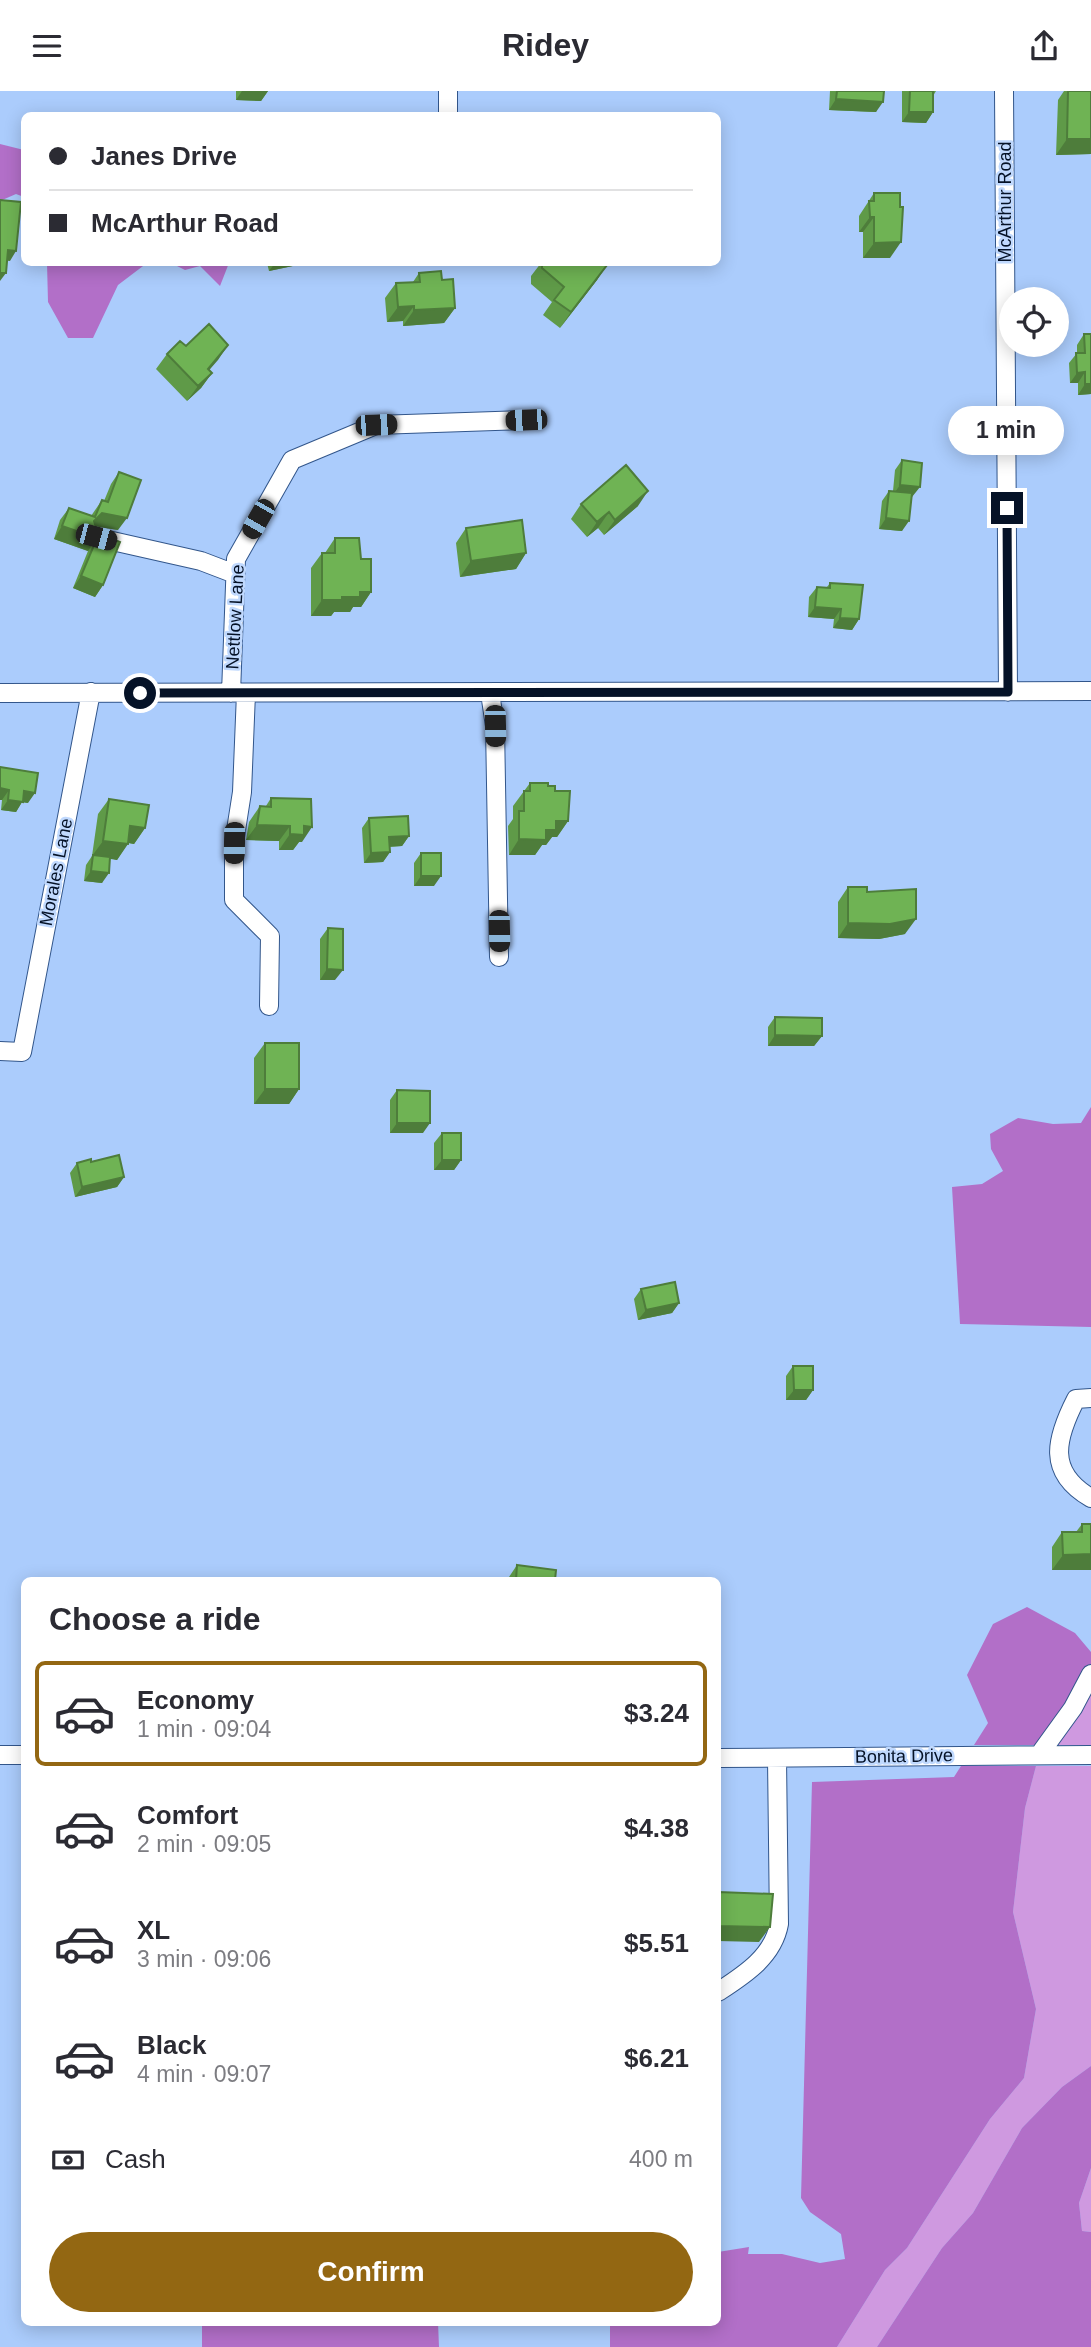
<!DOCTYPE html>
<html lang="en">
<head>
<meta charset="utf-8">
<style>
  body { margin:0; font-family:Arial,sans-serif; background:#f7f7f7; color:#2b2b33; height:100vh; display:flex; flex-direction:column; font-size:26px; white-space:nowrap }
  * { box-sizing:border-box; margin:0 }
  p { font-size:23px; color:#7c7c81 }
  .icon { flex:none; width:38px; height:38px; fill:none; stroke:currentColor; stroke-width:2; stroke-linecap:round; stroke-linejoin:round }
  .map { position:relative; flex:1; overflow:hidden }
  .side { position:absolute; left:21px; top:1486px; width:700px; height:749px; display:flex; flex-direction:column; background:#fff; border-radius:10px; box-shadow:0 4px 18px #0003 }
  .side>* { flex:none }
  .guide { position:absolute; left:21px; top:21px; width:700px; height:154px; border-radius:10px; box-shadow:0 4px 18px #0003; display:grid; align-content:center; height:154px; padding:0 28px; background:#fff }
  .controls { position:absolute; left:999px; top:196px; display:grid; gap:14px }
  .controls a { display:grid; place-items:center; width:70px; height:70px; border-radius:50%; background:#fff; box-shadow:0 4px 18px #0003; font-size:35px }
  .end { position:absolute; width:32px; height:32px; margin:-16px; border:9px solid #051227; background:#fff; box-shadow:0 0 0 4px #fff }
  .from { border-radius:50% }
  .bubble { position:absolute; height:49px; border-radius:24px; background:#fff; box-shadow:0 4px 18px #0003; font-size:23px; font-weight:800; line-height:49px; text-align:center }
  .car { position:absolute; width:21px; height:42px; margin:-21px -10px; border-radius:9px; box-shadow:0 0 5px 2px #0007; background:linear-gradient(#222 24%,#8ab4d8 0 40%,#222 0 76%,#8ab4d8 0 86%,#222 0) }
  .guide b { display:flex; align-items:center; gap:24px; height:66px; font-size:26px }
  .guide b+b { border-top:2px solid #e1e1e2 }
  .guide i { width:18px; height:18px; background:#2b2b33 }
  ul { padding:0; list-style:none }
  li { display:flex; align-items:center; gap:21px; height:105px; margin:0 14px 10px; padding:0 14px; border:4px solid transparent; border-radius:10px }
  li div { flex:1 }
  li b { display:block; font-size:26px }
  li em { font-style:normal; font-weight:800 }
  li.current { border-color:#936712 }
  li>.icon { width:63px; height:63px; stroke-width:1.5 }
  h2 { padding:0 28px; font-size:32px; line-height:84px }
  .pay { display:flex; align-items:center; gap:18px; height:77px; padding:0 28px; font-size:26px }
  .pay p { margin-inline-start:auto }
  .primary-button { display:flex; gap:14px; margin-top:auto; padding:14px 28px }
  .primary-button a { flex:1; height:80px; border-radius:42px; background:#936712; color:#fff; font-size:28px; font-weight:800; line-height:80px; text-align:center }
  header { display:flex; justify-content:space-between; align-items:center; height:91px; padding:0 28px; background:#fff; font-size:32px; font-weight:800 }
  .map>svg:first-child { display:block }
  .green { fill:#cf99e0 }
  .forest { fill:#b26fc8 }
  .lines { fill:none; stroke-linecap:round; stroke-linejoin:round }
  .minor-casing { stroke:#32568b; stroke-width:20 }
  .minor { stroke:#fff; stroke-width:18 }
  .wall { fill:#5f9a48 }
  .shaded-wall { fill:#4e7d3b }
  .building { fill:#6fb354; stroke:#4e7d3b; stroke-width:2 }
  .route { stroke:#051227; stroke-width:9 }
  .labels { text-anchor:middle; stroke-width:5; stroke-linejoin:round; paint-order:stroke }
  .street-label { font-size:18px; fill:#051227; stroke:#c0d9fe }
</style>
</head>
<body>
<header><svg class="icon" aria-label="menu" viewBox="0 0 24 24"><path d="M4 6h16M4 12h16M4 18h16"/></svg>Ridey<svg class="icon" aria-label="share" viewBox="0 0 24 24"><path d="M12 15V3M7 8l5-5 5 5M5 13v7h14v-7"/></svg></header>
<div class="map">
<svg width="1091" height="2256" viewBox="0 0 1091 2256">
  <rect width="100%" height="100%" fill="#abccfc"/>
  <path class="green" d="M1091,1585V1654H1048Z
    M1036,1675H1091V1975L1062,1996L1022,2037L973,2122L942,2157L877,2256H837L885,2179L907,2157L990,2028L1024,1987L1036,1918L1013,1821L1025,1717Z
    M1091,2077V2141L1082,2140L1079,2112Z"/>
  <path class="forest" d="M0,53L24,59V106L16,103L0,110Z
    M47,172H147L118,194L93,247H68L48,211Z
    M171,172H229L220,195L200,175L185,179Z
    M1091,1016V1236L960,1233L952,1096L982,1093L1003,1080L991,1058L990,1043L1018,1027L1053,1033L1081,1032Z
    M1027,1516L1075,1542L1091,1561V1585L1048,1654H974L988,1632L967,1584L993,1533Z
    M961,1675H1036L1025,1717L1013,1821L1036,1918L1024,1987L990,2028L907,2157L885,2179L837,2256H610V2231H718V2161L749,2156L748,2163H782L820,2172L845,2168L841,2143L810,2121L801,2107L812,1691L954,1686Z
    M1091,1975V2077L1079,2112L1082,2140L1091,2141V2256H877L942,2157L973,2122L1022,2037L1062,1996Z
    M202,2231H438L439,2256H202Z"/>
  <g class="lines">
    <defs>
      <path id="minor" d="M1004,0L1008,601
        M448,24V0
        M99,447L201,470L235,483
        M0,602L1091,600
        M231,602L236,468L292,369L376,334L526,329
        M246,602L242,701L234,752V809L270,845L269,915
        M490,602L495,635L499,866
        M0,960L22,961L91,601
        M1091,1307L1076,1308C1056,1347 1046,1381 1091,1407
        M0,1664H24
        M1039,1664L1073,1617L1091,1583
        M718,1667L1091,1664
        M718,1901C744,1884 773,1866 779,1833L777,1667"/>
    </defs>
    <use href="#minor" class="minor-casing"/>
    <use href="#minor" class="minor"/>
  </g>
  <path class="wall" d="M236,0H268L261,10L236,9Z
    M830,0H884L876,21L829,19Z
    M902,0H936L933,5V21L926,32L902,31Z
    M1064,0H1091V63L1056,64L1058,9Z
    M874,102L890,167H863V141H859V125Z
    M267,172H307L269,180Z
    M541,172H605L597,189L560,237L543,224L552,211L531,193V185Z
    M419,182L442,189L455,217L444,232L403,235V230L387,231L385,207L396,192L413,191Z
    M1084,243H1091V303L1078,304V292H1070L1069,272L1077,262V254Z
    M228,254L209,279L212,282L201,297L187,310L156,278L167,263Z
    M902,369L912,406H911L902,440L879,438L882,410L889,400H893L895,379Z
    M119,381L118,439L96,435L103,494L95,506L73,497L88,460L54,448L60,429L69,417L91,425L102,409L104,410L111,393Z
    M581,413L638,415L604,444L598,437L587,446L571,428Z
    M466,437L526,462L516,478L460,486L456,452Z
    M335,447L361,468L371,501L361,516H353L350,521H334L331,525H311V477L322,462H325Z
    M830,492L859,528L852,539L833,537L834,528L808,526L809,506L817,496H827Z
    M0,676L28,712L22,711L16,721L1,719L2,709H0Z
    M530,692L548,695L555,700L568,730L557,746H552L546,754H542L535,764H509L508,735L513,728V715Z
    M271,707L302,751H299L293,759H279V750L246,749L249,731L260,715H266Z
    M109,708L145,737L134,753L128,752L117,769L110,767L102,792L84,790L86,774L92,765L98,723Z
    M369,727L409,745L402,755L389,756L390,761L383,771L364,772L362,737Z
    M421,762L434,795H414V772Z
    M848,796L867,801L905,843L879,848L838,847V811Z
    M328,837L335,889H320V848Z
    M775,926L822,945L814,955H768V936Z
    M265,952L299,998L289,1013H254V967Z
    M397,999L423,1042H390V1009Z
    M442,1042L461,1069L454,1079H434V1052Z
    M77,1072L124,1086L117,1096L75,1106L70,1082Z
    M641,1198L679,1212L672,1222L638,1229L634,1208Z
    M793,1275L813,1299L806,1309H786V1285Z
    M1082,1433H1091V1479H1052V1456L1062,1441H1076Z
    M517,1474L555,1489H507Z
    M24,1528V1557H21V1534Z"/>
  <path class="shaded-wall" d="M242,0H268L261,10L236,9Z
    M836,8L883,11L876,21L829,19Z
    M909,21H933L926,32L902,31Z
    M1067,48H1091V63L1056,64Z
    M870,126H874L863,141H859Z
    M901,151L890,167H863L874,152Z
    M8,159L16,160L10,170L1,169Z
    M275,172H307L269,180Z
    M607,174L597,189L560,237L571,221Z
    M0,182H6L0,190Z
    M414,215L403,230L387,231L398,216Z
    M455,217L444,232L403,235L414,219Z
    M228,254L218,269L197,293L208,278Z
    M1085,281L1078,292H1070L1077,282Z
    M212,282L201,297L187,310L198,295Z
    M1085,293H1091V303L1078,304Z
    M900,394L920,396L912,406L893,404Z
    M648,400L638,415L604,444L615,429Z
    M609,421L598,437L587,446L597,431Z
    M102,422L127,427L118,439L93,435L94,430Z
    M886,427L909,430L902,440L879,438Z
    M62,435L97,447L88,460L54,448Z
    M526,462L516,478L460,486L471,470Z
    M81,485L103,494L95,506L73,497Z
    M360,501H371L361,516H353L350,521H334L331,525H311L322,509Z
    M815,516L841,518L834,528L808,526Z
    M840,527L859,528L852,539L833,537Z
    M0,697L9,699L2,709H0Z
    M24,700L35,702L28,712L22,711L16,721L1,719L8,709Z
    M556,730H568L557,746H552L546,754H542L535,764H509L519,748L546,739Z
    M257,734L290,735L279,750L246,749Z
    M130,735L145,737L134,753L120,750Z
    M304,735L312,736L302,751H299L293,759H279L290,743Z
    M409,745L402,755L382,756L389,746Z
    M103,750L128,753L117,769L92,765Z
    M390,761L383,771L364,772L371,762Z
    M91,780L109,782L102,792L84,790Z
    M421,785H441L434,795H414Z
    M916,828L905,843L879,848L838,847L848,832Z
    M327,878L343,879L335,889H320Z
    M775,944L822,945L814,955H768Z
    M265,998H299L289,1013H254Z
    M397,1032H430L423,1042H390Z
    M442,1069H461L454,1079H434Z
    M124,1086L117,1096L75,1106L82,1096Z
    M679,1212L672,1222L638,1229L646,1219Z
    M794,1299H813L806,1309H786Z
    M1091,1463V1479H1052L1063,1464Z
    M718,1835L770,1836L759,1851L718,1850Z"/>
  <path class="building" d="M837,0H884L883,11L836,8Z
    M910,0H933V21H909Z
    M1068,0H1091V48H1067Z
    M874,102H900V116H903L901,151L874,152V126H870L869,110H874Z
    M0,109L21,111L16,160L8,159L6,182H0Z
    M542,172H605L607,174L571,221L554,209L564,196L542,177Z
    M441,180L442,189L453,188L455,217L414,219V215L398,216L396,192L420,191L419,182Z
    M209,233L228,254L208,278L212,282L198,295L167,263L180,250L186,255Z
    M1084,243H1091V293H1085V281L1077,282L1076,262H1085Z
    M902,369L922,372L920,396L900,394Z
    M626,374L648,400L615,429L609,421L597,431L581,413Z
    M119,381L141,389L127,427L102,422L94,430L98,442L120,451L103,494L81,485L97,447L62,435L69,417L95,426L102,409L108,411Z
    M889,400L912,402L909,430L886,427Z
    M522,429L526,462L471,470L466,437Z
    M335,447H359L361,468H371V501H360V506H342V509H322V462H335Z
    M830,492L863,494L859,528L840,527L841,518L815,516L817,496L830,497Z
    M0,676L38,682L35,702L24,700L23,711L8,709L9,699L0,697Z
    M530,692H548V695H555V700H570L568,730H556V739H546V749L519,748V720H524V700H530Z
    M271,707L311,708L312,736L304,735V744L290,743V735L257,734L260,715L271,716Z
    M109,708L149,714L145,737L130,735L128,753L103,750Z
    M408,725L409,745L389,746L390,761L371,762L369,727Z
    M421,762H441V785H421Z
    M93,764L110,766L109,782L91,780Z
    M848,796H867V801L916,798V828L890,833L848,832Z
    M328,837L343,838V879L327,878Z
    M775,926L822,927V945L775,944Z
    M265,952H299V998H265Z
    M397,999L430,1000V1032H397Z
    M442,1042H461V1069H442Z
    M119,1064L124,1086L82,1096L77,1072L91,1068V1071Z
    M675,1191L679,1212L646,1219L641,1198Z
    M793,1275H813V1299H794Z
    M1082,1433H1091V1463L1063,1464L1062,1441H1082Z
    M517,1474L556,1479L555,1489H516Z
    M718,1801L773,1803L770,1836L718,1835Z
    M718,2106H719V2132H718Z"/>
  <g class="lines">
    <path class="route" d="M140,602L1008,601L1007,417"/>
  </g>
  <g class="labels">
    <g class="street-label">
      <text transform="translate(1005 111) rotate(-90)" y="6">McArthur Road</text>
      <text transform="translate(235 526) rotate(-87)" y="6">Nettlow Lane</text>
      <text transform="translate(56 781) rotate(-79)" y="6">Morales Lane</text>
      <text transform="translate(904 1665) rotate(-1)" y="6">Bonita Drive</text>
    </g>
  </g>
</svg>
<div class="controls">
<a><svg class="icon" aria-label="locate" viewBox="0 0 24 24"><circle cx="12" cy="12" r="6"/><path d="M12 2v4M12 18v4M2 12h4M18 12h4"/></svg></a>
</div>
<i class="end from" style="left:140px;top:602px"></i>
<i class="end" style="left:1007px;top:417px"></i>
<div class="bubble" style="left:948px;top:315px;width:116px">1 min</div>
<i class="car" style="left:526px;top:329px;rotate:268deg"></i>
<i class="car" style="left:376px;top:334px;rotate:88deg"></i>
<i class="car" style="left:258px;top:428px;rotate:210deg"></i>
<i class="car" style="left:96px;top:446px;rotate:105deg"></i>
<i class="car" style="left:495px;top:635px;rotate:179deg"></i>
<i class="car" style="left:234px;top:752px;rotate:181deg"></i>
<i class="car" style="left:499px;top:840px;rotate:179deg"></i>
<div class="guide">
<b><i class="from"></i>Janes Drive</b>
<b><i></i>McArthur Road</b>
</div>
<section class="side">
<h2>Choose a ride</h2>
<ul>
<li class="current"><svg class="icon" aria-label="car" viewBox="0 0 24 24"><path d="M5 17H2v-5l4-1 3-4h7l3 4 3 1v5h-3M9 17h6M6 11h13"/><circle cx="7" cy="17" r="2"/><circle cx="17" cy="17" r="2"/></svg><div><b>Economy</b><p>1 min · 09:04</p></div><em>$3.24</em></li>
<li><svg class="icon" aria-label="car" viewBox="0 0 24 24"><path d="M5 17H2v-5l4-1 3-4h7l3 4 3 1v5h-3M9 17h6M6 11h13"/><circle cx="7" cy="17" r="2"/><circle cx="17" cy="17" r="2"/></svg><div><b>Comfort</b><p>2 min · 09:05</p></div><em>$4.38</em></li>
<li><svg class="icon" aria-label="car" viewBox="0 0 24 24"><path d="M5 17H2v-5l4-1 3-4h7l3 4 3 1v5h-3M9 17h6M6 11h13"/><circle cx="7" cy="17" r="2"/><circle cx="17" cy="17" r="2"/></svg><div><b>XL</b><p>3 min · 09:06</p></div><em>$5.51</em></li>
<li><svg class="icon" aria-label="car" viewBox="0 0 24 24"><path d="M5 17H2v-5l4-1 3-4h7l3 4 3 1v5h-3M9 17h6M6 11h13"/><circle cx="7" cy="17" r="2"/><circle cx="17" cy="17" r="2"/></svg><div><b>Black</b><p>4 min · 09:07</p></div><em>$6.21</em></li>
</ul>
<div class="pay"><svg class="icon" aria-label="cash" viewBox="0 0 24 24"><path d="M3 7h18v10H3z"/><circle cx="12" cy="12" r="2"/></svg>Cash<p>400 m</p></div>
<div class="primary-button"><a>Confirm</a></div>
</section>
</div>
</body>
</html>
